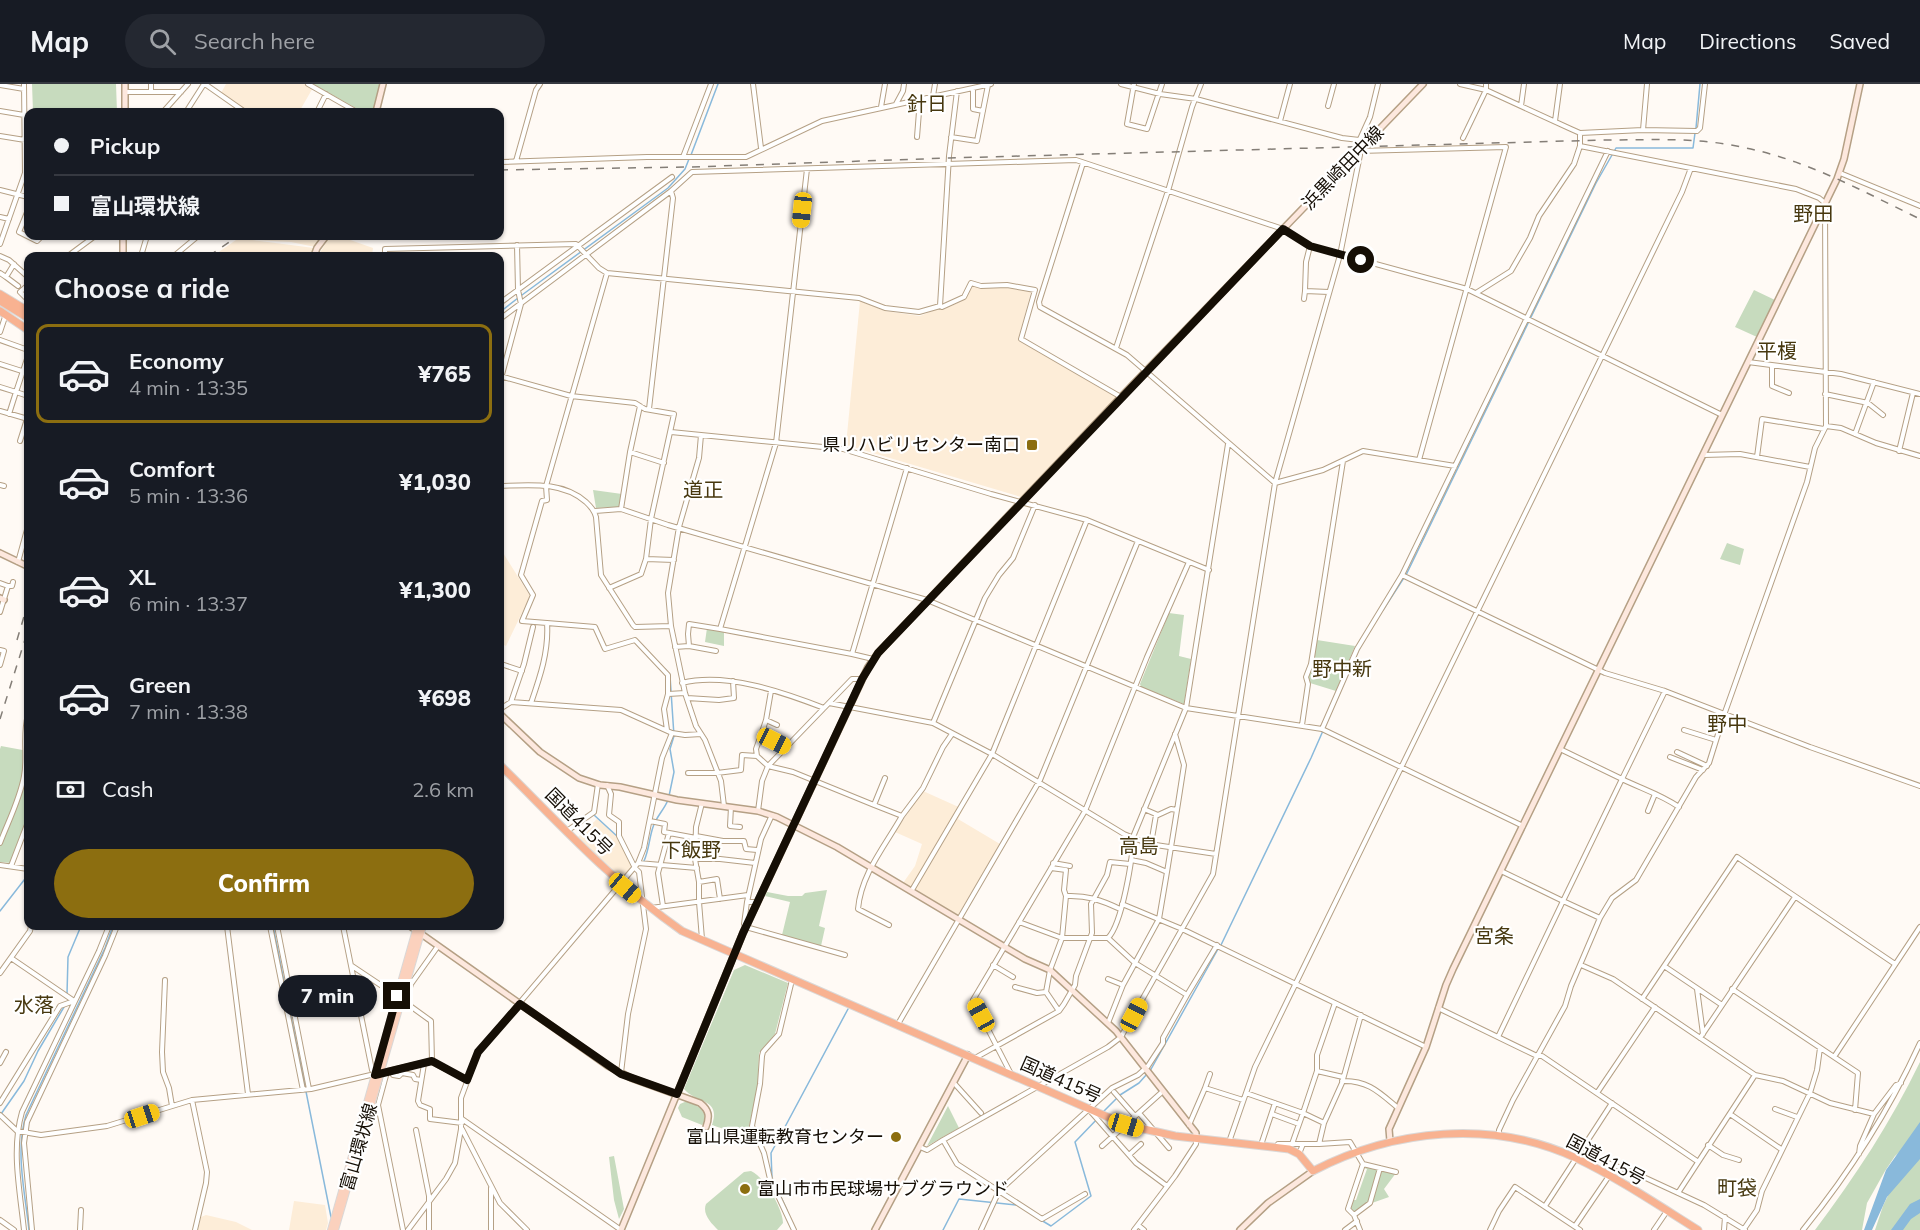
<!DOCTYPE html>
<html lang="en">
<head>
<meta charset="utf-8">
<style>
  body { margin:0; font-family:Mulish,"Noto Sans JP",sans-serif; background:#242831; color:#f1f3f6; height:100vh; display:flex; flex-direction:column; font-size:22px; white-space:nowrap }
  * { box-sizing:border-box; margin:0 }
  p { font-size:20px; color:#9ea1a6 }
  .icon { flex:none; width:33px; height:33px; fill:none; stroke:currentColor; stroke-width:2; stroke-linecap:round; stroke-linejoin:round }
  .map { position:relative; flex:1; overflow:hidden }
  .drawer { position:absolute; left:24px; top:168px; width:480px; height:678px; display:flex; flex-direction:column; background:#171b24; border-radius:12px; box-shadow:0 2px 4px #0004 }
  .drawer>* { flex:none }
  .guide { position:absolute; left:24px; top:24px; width:480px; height:132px; border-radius:12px; box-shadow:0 2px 4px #0004; display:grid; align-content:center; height:132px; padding:0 30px; background:#171b24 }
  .end { position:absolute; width:27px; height:27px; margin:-14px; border:8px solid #150e05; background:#fff; box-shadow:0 0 0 3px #fff }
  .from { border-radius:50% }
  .bubble { position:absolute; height:42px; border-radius:21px; background:#171b24; box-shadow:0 2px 4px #0004; font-size:20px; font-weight:800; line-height:42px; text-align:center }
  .car { position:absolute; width:18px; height:36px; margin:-18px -9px; border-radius:8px; box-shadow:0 0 4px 2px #0007; background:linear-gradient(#f5c518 24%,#345 0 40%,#f5c518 0 76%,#345 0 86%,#f5c518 0) }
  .guide b { display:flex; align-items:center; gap:21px; height:57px; font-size:22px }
  .guide b+b { border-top:2px solid #363941 }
  .guide i { width:15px; height:15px; background:#f1f3f6 }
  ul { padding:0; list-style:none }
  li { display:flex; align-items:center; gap:18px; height:99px; margin:0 12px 9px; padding:0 18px; border:3px solid transparent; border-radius:12px }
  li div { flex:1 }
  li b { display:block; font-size:22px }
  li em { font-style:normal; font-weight:800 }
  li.current { border-color:#8c6e10 }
  li>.icon { width:54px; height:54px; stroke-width:1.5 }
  h2 { padding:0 30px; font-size:27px; line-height:72px }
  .pay { display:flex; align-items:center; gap:15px; height:66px; padding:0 30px; font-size:22px }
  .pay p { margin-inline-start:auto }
  .cta { display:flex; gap:12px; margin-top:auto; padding:12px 30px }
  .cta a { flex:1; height:69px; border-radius:36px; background:#8c6e10; color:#fff; font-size:24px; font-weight:800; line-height:69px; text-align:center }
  header { display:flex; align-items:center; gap:36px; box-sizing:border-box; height:84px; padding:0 30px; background:#171b24; border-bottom:2px solid #363941 }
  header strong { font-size:28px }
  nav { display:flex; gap:33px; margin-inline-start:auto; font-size:21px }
  .search { width:420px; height:54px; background:#242831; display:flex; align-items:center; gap:15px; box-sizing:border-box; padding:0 21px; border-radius:33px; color:#9ea1a6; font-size:22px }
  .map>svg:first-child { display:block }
  .built { fill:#fdedd8 }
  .green { fill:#c7dbbe }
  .water { fill:#89b9db }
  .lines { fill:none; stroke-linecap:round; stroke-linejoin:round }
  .stream { stroke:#89b9db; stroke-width:1.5 }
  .street-casing { stroke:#b5a085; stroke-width:6 }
  .secondary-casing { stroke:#b5a085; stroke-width:8 }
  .primary-casing { stroke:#dad8d7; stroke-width:8 }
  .highway-casing { stroke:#dad8d7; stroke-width:9 }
  .street { stroke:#fff; stroke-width:4 }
  .secondary { stroke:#fde8de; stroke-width:5 }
  .primary { stroke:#fbd1bd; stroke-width:6 }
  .highway { stroke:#f8b291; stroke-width:7 }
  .rail { stroke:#847e77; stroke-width:1.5; stroke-dasharray:8 8; stroke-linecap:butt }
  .route { stroke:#150e05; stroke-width:8 }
  .poi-dot { fill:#8c6e10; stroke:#fff; stroke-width:2 }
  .labels { text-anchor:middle; stroke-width:4.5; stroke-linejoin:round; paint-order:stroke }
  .street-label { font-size:18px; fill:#150e05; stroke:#fff }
  .poi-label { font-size:18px; fill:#150e05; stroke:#fff; text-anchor:end }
  .neighbourhood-label { font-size:20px; fill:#47380f; stroke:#fff }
</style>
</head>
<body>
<header>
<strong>Map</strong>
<div class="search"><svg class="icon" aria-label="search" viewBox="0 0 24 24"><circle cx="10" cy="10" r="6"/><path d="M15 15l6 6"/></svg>Search here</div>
<nav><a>Map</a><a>Directions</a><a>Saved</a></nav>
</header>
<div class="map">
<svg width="1920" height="1146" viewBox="0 0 1920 1146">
  <rect width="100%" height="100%" fill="#fffaf5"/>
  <path class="built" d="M226,0H380L373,28H361L314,2L299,28H248L221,9Z
    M243,152H324L315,163L291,158L252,156L314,164L311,172H213L236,156H249L237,155Z
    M330,152H339L373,164L372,172H318Z
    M972,202L982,204H1007L1031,208L1018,256L1116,313L1021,413L846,361L860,217L885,227L920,232L935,226L945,225L966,215Z
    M500,464L530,512L506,562L500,559Z
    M923,707L963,725L958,735L1000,760L958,831L903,799L915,782L922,760L895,748Z
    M597,735L617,752L633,781L624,792L617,793L611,787L578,753Z
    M294,1117L325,1121L328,1139L326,1146H289Z
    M206,1131L236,1138L252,1146H198L201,1133Z"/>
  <path class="green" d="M32,0H116L117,28H33Z
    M313,0H380L373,28H363Z
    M1754,206L1775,216L1757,253L1735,243Z
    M593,406L622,410L619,423L596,424Z
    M1727,459L1744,465L1740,481L1720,475Z
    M1169,529L1184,531L1179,572L1191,575L1184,620L1141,603L1140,600Z
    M707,544L724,547V562L705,558Z
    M1317,556L1355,562L1336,607L1310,599L1308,593L1312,582Z
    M28,641V735L11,779L0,778V665L1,662L28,667Z
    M827,806L819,842L825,844L821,862L782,851L790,818L765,812L767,808L788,812H802L805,809Z
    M745,881L788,899L775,950L759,969L758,1000L749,1043L752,1048C737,1048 725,1046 712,1041C721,1014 697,1020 684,1005L734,886Z
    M1920,978V1050L1895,1072L1885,1087L1867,1119L1862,1146H1815C1855,1093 1891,1038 1920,978Z
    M687,1017C698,1022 706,1025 705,1039L702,1041L682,1033L678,1024L680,1020Z
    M948,1022L959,1044L927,1062Z
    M1920,1070V1146H1875L1883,1122L1893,1101Z
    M614,1072L624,1125L619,1135L614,1116L609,1073Z
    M1365,1081L1396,1089L1384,1105L1389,1113L1372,1119L1354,1129L1350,1124L1353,1116H1356L1367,1085L1364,1084Z
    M751,1087C764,1092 783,1125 783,1139L777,1146H718C711,1139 702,1130 706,1120L744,1088Z"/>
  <path class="water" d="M1920,1038V1075L1887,1113L1872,1146H1864L1886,1086Z
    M1920,1115V1129L1911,1135L1903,1146H1891L1910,1120Z"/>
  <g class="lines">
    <path class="stream" d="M1696,44L1700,0
      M691,71L718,0
      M522,211L668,104L685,85L689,75
      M500,228L518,214
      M1383,526L1407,489L1596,99L1616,64H1693L1695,49
      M665,585L670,592L674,652L670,665L674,688L669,712
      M594,731L618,753
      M644,777C649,766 649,755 653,743C656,733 664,726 668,716
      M0,827L28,791
      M273,842L331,1133
      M1221,861L1311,674L1359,565L1369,548
      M67,910L68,873L81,842
      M1150,987L1218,865
      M1120,1011L1139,999L1147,990
      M1103,1028L1117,1014
      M1,1030L24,997L38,967L64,923
      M787,1126L772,1094L771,1069L848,925
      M1041,1136L1051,1142L1091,1112L1075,1058L1100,1032
      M29,1146C25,1108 15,1068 26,1031L105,864L113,842
      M943,1146L959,1115L1016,1121"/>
    <defs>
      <path id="street" d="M151,0V8
        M205,0L245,28
        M308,0L357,28
        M753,0L761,64
        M1121,0L1160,10L1196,15L1342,54L1368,57
        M1134,0L1127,40L1147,45L1162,0
        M1460,0L1486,6L1571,45L1580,49V62
        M0,1L24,5
        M973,4V25L983,27
        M125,8H181
        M933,12L935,0
        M896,20L903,7L904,0
        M1328,22L1334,0
        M1521,22L1524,0
        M881,23L885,0
        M0,27L24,31
        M163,28L188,0
        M186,28L204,0
        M317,28L326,10
        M1280,37L1290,0
        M1555,37L1560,0
        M1643,46L1647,0
        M1580,49L1643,46L1697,47L1700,44L1705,0
        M0,52L25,56
        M917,53L920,15
        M951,53L977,57L988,1
        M1463,54L1486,6V0
        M1360,55L1370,33L1378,0
        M683,73L711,0
        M516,77L536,6L540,0
        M500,78L647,73H746L822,37L991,0
        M1083,79L1039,218L1040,223L1127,271L1275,399
        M807,85L776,359L720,545L852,570
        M1840,89L1920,122
        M0,106L28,113
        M28,126L19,148L37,157L42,152
        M0,133L9,135
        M0,160L25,89L24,0
        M1310,162L1306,178L1305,207L1329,208
        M0,172L9,176L28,193
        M68,172L95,152
        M141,172L147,152
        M174,172L198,152
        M385,172V165L576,160L599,184L607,189L859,214L885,224L919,228L940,222L949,72L957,7
        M0,189L6,193L14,180
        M6,193L18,202
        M28,201L20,208L28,216
        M1476,209L1511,187L1530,154L1539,132L1574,80L1580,62L1796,105L1819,114L1825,119L1826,342L1815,364L1807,398L1724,631L1709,679L1696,693L1636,796L1612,814L1600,834L1571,902L1565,922L1513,1016L1499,1046V1052
        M1304,215L1305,207
        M500,219L672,93
        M940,222L942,223L964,213L971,199L981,202L1007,201L1035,206L1021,255L1121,313
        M500,235L671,107
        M0,248L6,230
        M0,256L28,266
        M1116,264L1168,107L1192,23L1201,0
        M1748,278L1841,290L1920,310
        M0,280L28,289
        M1772,281V302L1789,309
        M500,292L571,312L635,319L645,325L674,330L651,435L646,475L674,476
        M500,298L521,220L518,206L517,161
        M0,303L16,308L28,272
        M1825,310L1868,319L1883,331
        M649,325L673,114L671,107L692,88L1076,76L1283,145L1310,162L1467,205L1722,331
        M0,327L28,335
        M9,330L16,308L28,312
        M1826,342L1841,344L1876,359L1920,372
        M671,348L843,365L991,410L1087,436L1209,486
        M1855,350L1874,298
        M701,351L699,374L679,443L668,509L671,542L685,609L696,642L705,656L721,697L724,722
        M20,357L27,335
        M1899,367L1913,309
        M630,368L640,322
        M1703,371L1740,370L1810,383
        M1757,373L1762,335L1824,345
        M1275,399L1323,386L1363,367L1455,382
        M0,401L4,402
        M500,402C529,401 562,397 586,418C591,423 594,426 596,433L601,491L633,541L635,543L671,542
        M621,425L630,368L664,379
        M595,427L621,425L668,441L927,516L1186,624L1322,645L1523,742
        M18,478L28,442
        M1402,491L1605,589L1665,607L1810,663L1920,702
        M0,499L8,502L0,528
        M8,502H12L13,498
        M609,504L641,490L646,475
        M547,539L522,537L533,511L521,491L542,417L547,416L546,402L607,189
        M689,562L716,567
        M675,563L689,562L688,550L689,540L720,545
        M0,566L4,567L0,581
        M873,575L852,570L907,384
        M501,580L522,587
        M682,599C726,588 783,608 824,624
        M1665,607L1622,695C1642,705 1660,710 1679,723
        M687,614L719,616L734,614L733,597
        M511,618L524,580L533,543
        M531,619C540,593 549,567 547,539L595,543L605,565L635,556L668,591V610L685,609
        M829,619L933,639L992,670L1124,750L1149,760L1216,770
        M500,625L511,618L621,626L672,649L685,651L701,650
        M766,636L771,607
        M933,639L985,514L999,491L1013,474L1035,421
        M1302,641L1308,600L1306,593L1311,580L1343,377
        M1322,645L1357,565L1402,491L1608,67
        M667,646L664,625L668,610
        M1684,646L1716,656
        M761,651L766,636L777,641
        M1560,665L1622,695L1563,817L1600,834
        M1677,668L1707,682
        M757,672L756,665L761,651L786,664
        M1670,673L1703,686
        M688,689H717L741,686L742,671L757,672L768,682L793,688L874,721L885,694
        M607,701L611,710L609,731L619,738V752L635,784L639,788L646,845L628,930L621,989
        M874,721L902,732L923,704L943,663L952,650
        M731,723L730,742L740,743
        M1144,725L1158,731L1171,725L1177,726L1184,681L1175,650
        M758,727L762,697L768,682L852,595H862
        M1648,727L1655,710
        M650,737L665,740L664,748L696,754
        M567,747L594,728L598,700
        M696,752L723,757H744L746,765L757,766
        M0,759C8,738 20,715 24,692C28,672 22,651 28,631
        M1151,760L1156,731
        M695,775H720L755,779
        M1131,776L1146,779L1167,788L1177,726
        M638,779L697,784
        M1053,779L1070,782
        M0,781L28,785
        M11,782L28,738
        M699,798L717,795L720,815
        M912,806L992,670L1087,436
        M1066,812C1087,811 1101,816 1120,825
        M747,818L744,840L746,843L845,871
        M757,818H747L761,755L772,731
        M1122,820L1182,845L1426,963
        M663,822L658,789L669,749
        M651,824L748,811
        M1019,838L1062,854H1108C1122,840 1133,774 1133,753L1186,624L1228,360
        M889,841L858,825C861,790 885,762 902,732
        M227,842L248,1010
        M270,842L303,1006
        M277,842L309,1005
        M343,842L372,986L375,990
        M1108,854L1135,879L1123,901L1108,895
        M702,855L699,818V798L695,775L696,743L702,719
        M993,881L1013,893
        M1581,881L1613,895L1755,991L1783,997L1830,1019L1874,1030L1896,1001L1901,999
        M352,882L397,912
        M1664,882L1722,921
        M0,889L30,847L31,842
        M165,896L162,968L163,988L169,1004L172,1022
        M792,896L779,950L763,968L762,972L760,1000L752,1042L764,1069L770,1095L794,1146
        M1015,903L1037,909L1046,908L1059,927
        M1697,905L1703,950
        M1732,905L1858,989L1855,1026
        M1046,908L1050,886L1062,854L1066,812L1064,806L1066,786L1051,784
        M1187,911L1217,861
        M1642,915L1737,773L1895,880
        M402,916L431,937L432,977
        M406,918L411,900L438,862
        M1438,924L1537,972H1542L1697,1077
        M1108,939L1123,901
        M898,940L1040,696L1138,457
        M1498,953L1563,817L1501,787
        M1700,954L1795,813
        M1834,973L1920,843
        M975,974L1059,927L1064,920L1075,901L1076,892L1092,849L1091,820L1107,791L1110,778L1130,780
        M0,979L6,968
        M424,980L418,1017L420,1021L430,1025V1035L462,1039
        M392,987L393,991L399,992L402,989L413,991L415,995L421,996
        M1317,987V971L1335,919
        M387,988L378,1021L403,1146
        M1011,990L973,916L1085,727L1147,573L1189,478
        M1210,990L1205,1004L1243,1016
        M1342,997C1368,996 1380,1009 1398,1024
        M954,999L981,1029
        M1114,1008L1135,1032
        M1246,1009L1255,983L1682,108L1691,84
        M1597,1009L1655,923
        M192,1016L207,1088L206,1099L195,1146
        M0,1019L60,922L74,917L11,874
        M1775,1025L1797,1033
        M1091,1028L1136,1079L1167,1102
        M1139,1029L1169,1064
        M1272,1030L1299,1040
        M1730,1030L1781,1065
        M0,1031L17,1047L41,1051L107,1042L192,1016L311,1005L430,977L467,996
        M462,1035L621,1146
        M1324,1039L1303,1029L1317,987L1343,993
        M1189,1041L1205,1004
        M462,1045L500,1119L527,1146
        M416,1046L429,1112V1146
        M1229,1058L1246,1009L1303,1029L1292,1060H1303
        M1319,1060L1350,1058L1363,1080L1396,1088
        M1261,1061L1275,1019
        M1708,1061L1723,1071L1739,1076
        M1102,1062L1162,1008
        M920,1063L927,1066L943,1056
        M1277,1063L1278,1060H1292
        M1299,1070L1303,1060H1319L1324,1039L1342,999L1361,931
        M1859,1070L1860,1062L1874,1030
        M1129,1071L1141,1060
        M1580,1074L1593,1073L1637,1090L1704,1121L1745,1146
        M1363,1080L1348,1125L1354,1131L1370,1119L1380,1084
        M491,1104V1146
        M1678,1109L1755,991
        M1085,1110L1042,1135L957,1080L943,1056L1108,963L1121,953L1213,790L1275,399L1340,171L1360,71L1359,67L1506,63L1419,376
        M1545,1122L1612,1019
        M1354,1131L1360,1146
        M0,1136L14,1146
        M1138,1141L1144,1146
        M1575,1142L1609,1092
        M1744,1145L1757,1126L1762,1107L1810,1009L1817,986L1820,964
        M24,1146C20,1107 11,1066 22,1028L99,867L109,842
        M32,1146L24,1059L27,1038L105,872L117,842
        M80,1146L81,1126
        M408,1146L446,1095L455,1079L461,1045V1014L478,968L638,779L644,764L662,674L672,649
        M981,1146L999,1107L1112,1004L1138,991L1148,982L1163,959V954L1187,911L1135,879L1159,835L1167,788
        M1134,1146L1175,1092L1196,1060V1055
        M1345,1146L1357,1137
        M1490,1146L1499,1127L1515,1103L1580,1146
        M1654,1146L1667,1127
        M1724,1146L1725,1133
        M1803,1146C1850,1088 1889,1027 1920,959"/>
      <path id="secondary" d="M125,0V28
        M376,28L383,0
        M123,172V152
        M314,172L317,164L326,152
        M0,469L27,482
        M0,514L4,516
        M500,630L540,668L579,694L600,701L620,703L677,716L758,727L777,733L837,763L1025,875L1050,886L1116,947L1196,1049V1055
        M410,842L608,982L631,994L700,1019C709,1026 710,1032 706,1043
        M1390,1057L1389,1045L1426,963L1446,901L1453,885L1837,95L1844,75L1860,0
        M621,1146L743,849L868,583L878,569L1121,313L1423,0
        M875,1146L968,971
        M1240,1146L1268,1119L1313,1087"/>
      <path id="primary" d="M331,1146L417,842
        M335,1146L423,842"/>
      <path id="highway" d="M0,210L28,227
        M0,217L28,234
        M0,227L28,246
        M500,681C559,739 613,799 682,847L1126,1041L1175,1052L1289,1065L1299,1070L1313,1087C1394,1045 1492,1035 1576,1074C1618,1094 1658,1121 1698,1146"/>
    </defs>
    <use href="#street" class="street-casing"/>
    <use href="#secondary" class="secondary-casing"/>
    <use href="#primary" class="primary-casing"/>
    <use href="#highway" class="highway-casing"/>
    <use href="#street" class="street"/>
    <use href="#secondary" class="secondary"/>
    <use href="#primary" class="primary"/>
    <use href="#highway" class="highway"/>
    <path class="rail" d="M500,86L691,83L949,74L1604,56C1650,56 1696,53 1741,63C1805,75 1862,107 1920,135
      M209,172L238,152
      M17,556L28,519
      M0,635L28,546"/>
  </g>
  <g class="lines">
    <path class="route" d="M397,912L375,991L432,977L467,996L478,968L520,920L621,990L677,1010L743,849L862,595L878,569L1283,145L1310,162L1361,176"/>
  </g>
  <g class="poi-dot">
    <rect x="1026" y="355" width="12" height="12" rx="3"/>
    <circle cx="896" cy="1053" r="6"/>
    <circle cx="745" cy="1105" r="6"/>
  </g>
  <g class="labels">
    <g class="street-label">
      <text transform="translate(1343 84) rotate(-46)" y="6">浜黒崎田中線</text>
      <text transform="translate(579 738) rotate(45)" y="6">国道415号</text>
      <text transform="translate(1061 996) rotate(24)" y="6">国道415号</text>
      <text transform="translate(359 1063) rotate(-74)" y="6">富山環状線</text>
      <text transform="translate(1606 1076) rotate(28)" y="6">国道415号</text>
    </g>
    <g class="poi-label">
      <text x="1020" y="367">県リハビリセンター南口</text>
      <text x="884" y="1059">富山県運転教育センター</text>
      <text x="757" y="1111" text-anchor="start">富山市市民球場サブグラウンド</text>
    </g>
    <g class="neighbourhood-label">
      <text x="927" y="27">針日</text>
      <text x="1813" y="137">野田</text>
      <text x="1777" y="274">平榎</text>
      <text x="703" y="413">道正</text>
      <text x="1342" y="592">野中新</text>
      <text x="1727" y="647">野中</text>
      <text x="1139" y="769">高島</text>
      <text x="691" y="773">下飯野</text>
      <text x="1494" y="859">宮条</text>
      <text x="34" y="928">水落</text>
      <text x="1737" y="1111">町袋</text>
    </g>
  </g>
</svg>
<i class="end from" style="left:1361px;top:176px"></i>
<i class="end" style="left:397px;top:912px"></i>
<div class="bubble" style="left:278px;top:891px;width:99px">7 min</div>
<i class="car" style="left:802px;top:126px;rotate:186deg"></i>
<i class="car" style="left:774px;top:657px;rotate:117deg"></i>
<i class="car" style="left:625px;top:804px;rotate:130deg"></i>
<i class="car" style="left:981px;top:931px;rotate:331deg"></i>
<i class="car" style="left:1134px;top:931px;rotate:28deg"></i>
<i class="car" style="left:142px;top:1032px;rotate:72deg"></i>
<i class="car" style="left:1126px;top:1041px;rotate:107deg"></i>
<div class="guide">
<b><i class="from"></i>Pickup</b>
<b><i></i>富山環状線</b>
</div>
<section class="drawer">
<h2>Choose a ride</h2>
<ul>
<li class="current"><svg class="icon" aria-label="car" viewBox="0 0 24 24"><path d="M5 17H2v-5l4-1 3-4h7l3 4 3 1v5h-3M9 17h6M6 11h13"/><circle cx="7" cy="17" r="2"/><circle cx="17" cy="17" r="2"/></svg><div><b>Economy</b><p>4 min · 13:35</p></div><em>¥765</em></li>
<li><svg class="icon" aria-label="car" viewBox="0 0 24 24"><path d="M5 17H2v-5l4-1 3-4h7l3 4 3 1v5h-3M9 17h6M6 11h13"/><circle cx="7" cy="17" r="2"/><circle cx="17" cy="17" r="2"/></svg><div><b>Comfort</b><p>5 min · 13:36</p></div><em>¥1,030</em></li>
<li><svg class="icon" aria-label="car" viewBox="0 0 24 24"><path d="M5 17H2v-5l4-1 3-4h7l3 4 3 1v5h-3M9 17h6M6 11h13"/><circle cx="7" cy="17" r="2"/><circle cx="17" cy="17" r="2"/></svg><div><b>XL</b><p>6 min · 13:37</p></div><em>¥1,300</em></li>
<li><svg class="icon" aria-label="car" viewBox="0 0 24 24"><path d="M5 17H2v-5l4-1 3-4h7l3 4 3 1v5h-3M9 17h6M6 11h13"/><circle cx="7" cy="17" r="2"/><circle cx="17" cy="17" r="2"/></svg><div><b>Green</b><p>7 min · 13:38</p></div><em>¥698</em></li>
</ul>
<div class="pay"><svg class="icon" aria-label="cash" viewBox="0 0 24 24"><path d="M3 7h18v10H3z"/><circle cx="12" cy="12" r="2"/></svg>Cash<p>2.6 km</p></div>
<div class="cta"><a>Confirm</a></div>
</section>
</div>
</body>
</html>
